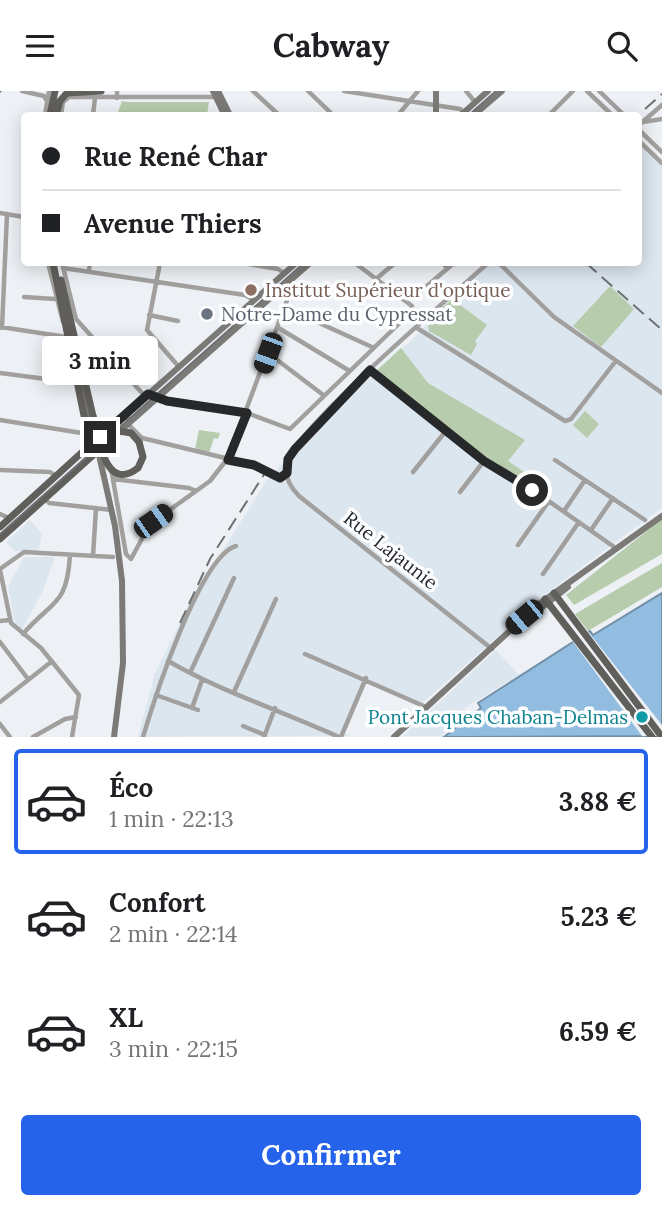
<!DOCTYPE html>
<html lang="fr">
<head>
<meta charset="utf-8">
<style>
  body { margin:0; font-family:Lora,serif; background:#f2f2f2; color:#202124; height:100vh; display:flex; flex-direction:column; font-size:26px; white-space:nowrap }
  * { box-sizing:border-box; margin:0 }
  p { font-size:23px; color:#757577 }
  .icon { flex:none; width:38px; height:38px; fill:none; stroke:currentColor; stroke-width:2; stroke-linecap:round; stroke-linejoin:round }
  .map { position:relative; height:646px; overflow:hidden }
  .panel { display:flex; flex-direction:column; background:#fff; flex:1 }
  .panel>* { flex:none }
  .guide { position:absolute; left:21px; top:21px; width:621px; height:154px; border-radius:7px; box-shadow:0 4px 18px #0003; display:grid; align-content:center; height:154px; padding:0 21px; background:#fff }
  .end { position:absolute; width:32px; height:32px; margin:-16px; border:9px solid #27282a; background:#fff; box-shadow:0 0 0 4px #fff }
  .from { border-radius:50% }
  .bubble { position:absolute; height:49px; border-radius:7px; background:#fff; box-shadow:0 4px 18px #0003; font-size:23px; font-weight:800; line-height:49px; text-align:center }
  .car { position:absolute; width:21px; height:42px; margin:-21px -10px; border-radius:9px; box-shadow:0 0 5px 2px #0007; background:linear-gradient(#222 24%,#8ab4d8 0 40%,#222 0 76%,#8ab4d8 0 86%,#222 0) }
  .guide b { display:flex; align-items:center; gap:24px; height:66px; font-size:26px }
  .guide b+b { border-top:2px solid #e0e0e0 }
  .guide i { width:18px; height:18px; background:#202124 }
  ul { padding:12px 0 0; list-style:none }
  li { display:flex; align-items:center; gap:21px; height:105px; margin:0 14px 10px; padding:0 7px; border:4px solid transparent; border-radius:7px }
  li div { flex:1 }
  li b { display:block; font-size:26px }
  li em { font-style:normal; font-weight:800 }
  li.on { border-color:#2563eb }
  li>.icon { width:63px; height:63px; stroke-width:1.5 }
  .primary-button { display:flex; gap:14px; margin-top:auto; padding:14px 21px }
  .primary-button a { flex:1; height:80px; border-radius:7px; background:#2563eb; color:#fff; font-size:28px; font-weight:800; line-height:80px; text-align:center }
  header { display:flex; justify-content:space-between; align-items:center; height:91px; padding:0 21px; background:#fff; font-size:32px; font-weight:800 }
  .map>svg:first-child { display:block }
  .built { fill:#dce6ef }
  .green { fill:#b6ccac }
  .water { fill:#93bde0; stroke:#7390a9; stroke-width:2 }
  .pier { fill:#edf1f5 }
  .lines { fill:none; stroke-linecap:round; stroke-linejoin:round }
  .street { stroke:#a1a09e; stroke-width:4.5 }
  .secondary { stroke:#7b7a77; stroke-width:6 }
  .primary { stroke:#615f5b; stroke-width:7 }
  .tram { stroke:#6e7073; stroke-width:2 }
  .rail { stroke:#6e7073; stroke-width:2; stroke-dasharray:14 7; stroke-linecap:butt }
  .secondary-bridge { stroke:#7b7a77; stroke-width:6 }
  .primary-bridge { stroke:#615f5b; stroke-width:7 }
  .route { stroke:#27282a; stroke-width:9 }
  .education-dot { fill:#8d6e63; stroke:#fdfeff; stroke-width:2.5 }
  .worship-dot { fill:#6b7280; stroke:#fdfeff; stroke-width:2.5 }
  .culture-dot { fill:#0f9aa8; stroke:#fdfeff; stroke-width:2.5 }
  .labels { text-anchor:middle; stroke-width:7; stroke-linejoin:round; paint-order:stroke }
  .education-label { font-size:19px; fill:#785e54; stroke:#fdfeff; text-anchor:start }
  .worship-label { font-size:19px; fill:#5b616d; stroke:#fdfeff; text-anchor:start }
  .street-label { font-size:19px; fill:#27282a; stroke:#fdfeff }
  .culture-label { font-size:19px; fill:#0d838f; stroke:#fdfeff; text-anchor:end }
</style>
</head>
<body>
<header><svg class="icon" aria-label="menu" viewBox="0 0 24 24"><path d="M4 6h16M4 12h16M4 18h16"/></svg>Cabway<svg class="icon" aria-label="search" viewBox="0 0 24 24"><circle cx="10" cy="10" r="6"/><path d="M15 15l6 6"/></svg></header>
<div class="map">
<svg width="662" height="646" viewBox="0 0 662 646">
  <rect width="100%" height="100%" fill="#edf1f5"/>
  <path class="built" d="M639,53L662,75V417L547,502L419,615L364,589L341,641L351,645L138,646L155,582L192,508L269,386L344,310L419,242L434,224L492,172H639Z
    M30,429L42,442L39,459L14,460L6,451Z
    M24,466H55L42,502L22,538L14,530L8,495Z
    M496,559L519,584L463,618L467,626L441,645H403Z"/>
  <path class="green" d="M122,10L127,11H209L207,24H117Z
    M610,195L634,218L601,256L573,235Z
    M452,208L487,234L475,250L477,253L471,264L429,240L428,235L437,227L434,224Z
    M401,257L428,292L525,349L508,370L533,387L532,395L480,364L375,281Z
    M585,320L599,333L587,347L573,334Z
    M199,339L220,342L218,348L214,347L209,362L195,358Z
    M662,428V463L574,514L566,504Z
    M662,472V496L588,540L575,523Z"/>
  <path class="water" d="M662,502V645L444,646L481,617L478,612L590,540L593,544Z"/>
  <path class="pier" d="M586,538L662,634V645H642L571,548Z"/>
  <g class="lines">
    <path class="street" d="M22,0L44,5L47,10
      M117,0V7
      M253,0L279,24
      M308,0L333,24
      M344,0L460,18L464,21
      M466,0L475,11
      M587,0L610,22L608,24
      M599,0L624,24
      M45,24L49,0
      M61,24L63,11L69,6H217
      M93,24L95,7
      M398,24L418,0
      M549,24L573,0
      M643,31L662,28
      M639,34L662,14
      M639,39L662,61
      M639,50L662,72
      M0,122L24,126
      M48,172L63,231
      M62,172L76,228L142,302L160,305L167,310L247,322L290,338L412,220V215L355,172
      M160,172L147,239L179,276
      M243,172L278,178L284,182
      M443,172L447,177
      M488,172C453,204 297,336 287,371C284,384 290,396 299,405L492,558
      M499,172L554,226L662,302
      M63,177L245,204L254,209
      M89,179L90,172
      M376,188L395,172
      M421,200L454,172
      M24,206L55,208
      M284,216L372,256
      M149,224L178,230
      M1,236L66,246
      M277,236L348,279
      M2,237L7,123
      M417,237L565,330L571,328L615,271
      M268,262L322,303
      M370,279L484,370L503,378L617,458
      M0,282L77,292
      M127,324L128,333L142,347L246,372L280,387L287,382
      M0,329L88,343
      M555,369L645,429
      M111,377L126,463L131,468L150,433L210,390L228,367L289,204L286,193
      M0,379L50,381L56,385
      M413,381L445,341
      M113,388L189,397L196,400
      M460,401L484,370
      M45,408L49,412L112,419
      M564,420L585,389
      M0,423L9,427
      M591,439L613,407
      M518,454L549,410
      M93,465L96,417
      M0,478L24,461L113,466
      M0,479L11,532L41,557L79,604L72,646
      M543,483L579,431
      M0,530L10,529
      M23,543C52,509 67,516 70,464
      M0,551L28,588
      M305,563L426,616
      M168,570C222,601 282,620 339,646
      M190,582L234,487
      M234,601L276,508
      M156,604L198,619
      M0,611L51,571
      M192,617L202,589
      M0,633L10,646
      M243,635L265,644
      M33,646L65,628L76,626
      M143,646C154,609 200,465 236,455
      M264,646L275,617
      M341,646L366,587"/>
    <path class="secondary" d="M213,0L223,21L228,24
      M218,0L230,24
      M436,24V0
      M461,24L488,0
      M474,24L502,0
      M79,280L92,334
      M120,340L310,172
      M89,356L296,172
      M535,522L568,496
      M114,646L123,572L122,490
      M394,646L539,513L662,425"/>
    <path class="primary" d="M50,24L55,0
      M56,24L60,10L67,2L101,0
      M61,189L93,325
      M0,436L90,354L53,172
      M0,448L120,340L131,342L139,351
      M554,502L662,646
      M545,508L652,646"/>
    <path class="tram" d="M469,24L496,0
      M0,443L304,172"/>
    <path class="rail" d="M0,1L1,0
      M645,18L662,3
      M586,172L662,239
      M180,532L210,468L265,382"/>
    <path class="secondary-bridge" d="M97,355L115,435L122,490"/>
    <path class="primary-bridge" d="M93,325C99,345 104,403 138,377L143,366L139,351"/>
  </g>
  <g class="lines">
    <path class="route" d="M100,346L148,303L167,310L247,322L228,369L254,374L280,387L287,382L288,368L295,358L370,279L484,370L532,399"/>
  </g>
  <circle class="education-dot" cx="251" cy="199" r="7"/>
  <circle class="worship-dot" cx="207" cy="223" r="7"/>
  <circle class="culture-dot" cx="642" cy="626" r="7"/>
  <g class="labels">
    <g class="education-label">
      <text x="265" y="206">Institut Supérieur d'optique</text>
    </g>
    <g class="worship-label">
      <text x="221" y="230">Notre-Dame du Cypressat</text>
    </g>
    <g class="street-label">
      <text transform="translate(391 459) rotate(38)" y="7">Rue Lajaunie</text>
    </g>
    <g class="culture-label">
      <text x="628" y="633">Pont Jacques Chaban-Delmas</text>
    </g>
  </g>
</svg>
<i class="end from" style="left:532px;top:399px"></i>
<i class="end" style="left:100px;top:346px"></i>
<div class="bubble" style="left:42px;top:245px;width:116px">3 min</div>
<i class="car" style="left:268px;top:262px;rotate:200deg"></i>
<i class="car" style="left:153px;top:430px;rotate:55deg"></i>
<i class="car" style="left:524px;top:526px;rotate:230deg"></i>
<div class="guide">
<b><i class="from"></i>Rue René Char</b>
<b><i></i>Avenue Thiers</b>
</div>
</div>
<section class="panel">
<ul>
<li class="on"><svg class="icon" aria-label="car" viewBox="0 0 24 24"><path d="M5 17H2v-5l4-1 3-4h7l3 4 3 1v5h-3M9 17h6M6 11h13"/><circle cx="7" cy="17" r="2"/><circle cx="17" cy="17" r="2"/></svg><div><b>Éco</b><p>1 min · 22:13</p></div><em>3.88 €</em></li>
<li><svg class="icon" aria-label="car" viewBox="0 0 24 24"><path d="M5 17H2v-5l4-1 3-4h7l3 4 3 1v5h-3M9 17h6M6 11h13"/><circle cx="7" cy="17" r="2"/><circle cx="17" cy="17" r="2"/></svg><div><b>Confort</b><p>2 min · 22:14</p></div><em>5.23 €</em></li>
<li><svg class="icon" aria-label="car" viewBox="0 0 24 24"><path d="M5 17H2v-5l4-1 3-4h7l3 4 3 1v5h-3M9 17h6M6 11h13"/><circle cx="7" cy="17" r="2"/><circle cx="17" cy="17" r="2"/></svg><div><b>XL</b><p>3 min · 22:15</p></div><em>6.59 €</em></li>
</ul>
<div class="primary-button"><a>Confirmer</a></div>
</section>
</body>
</html>
